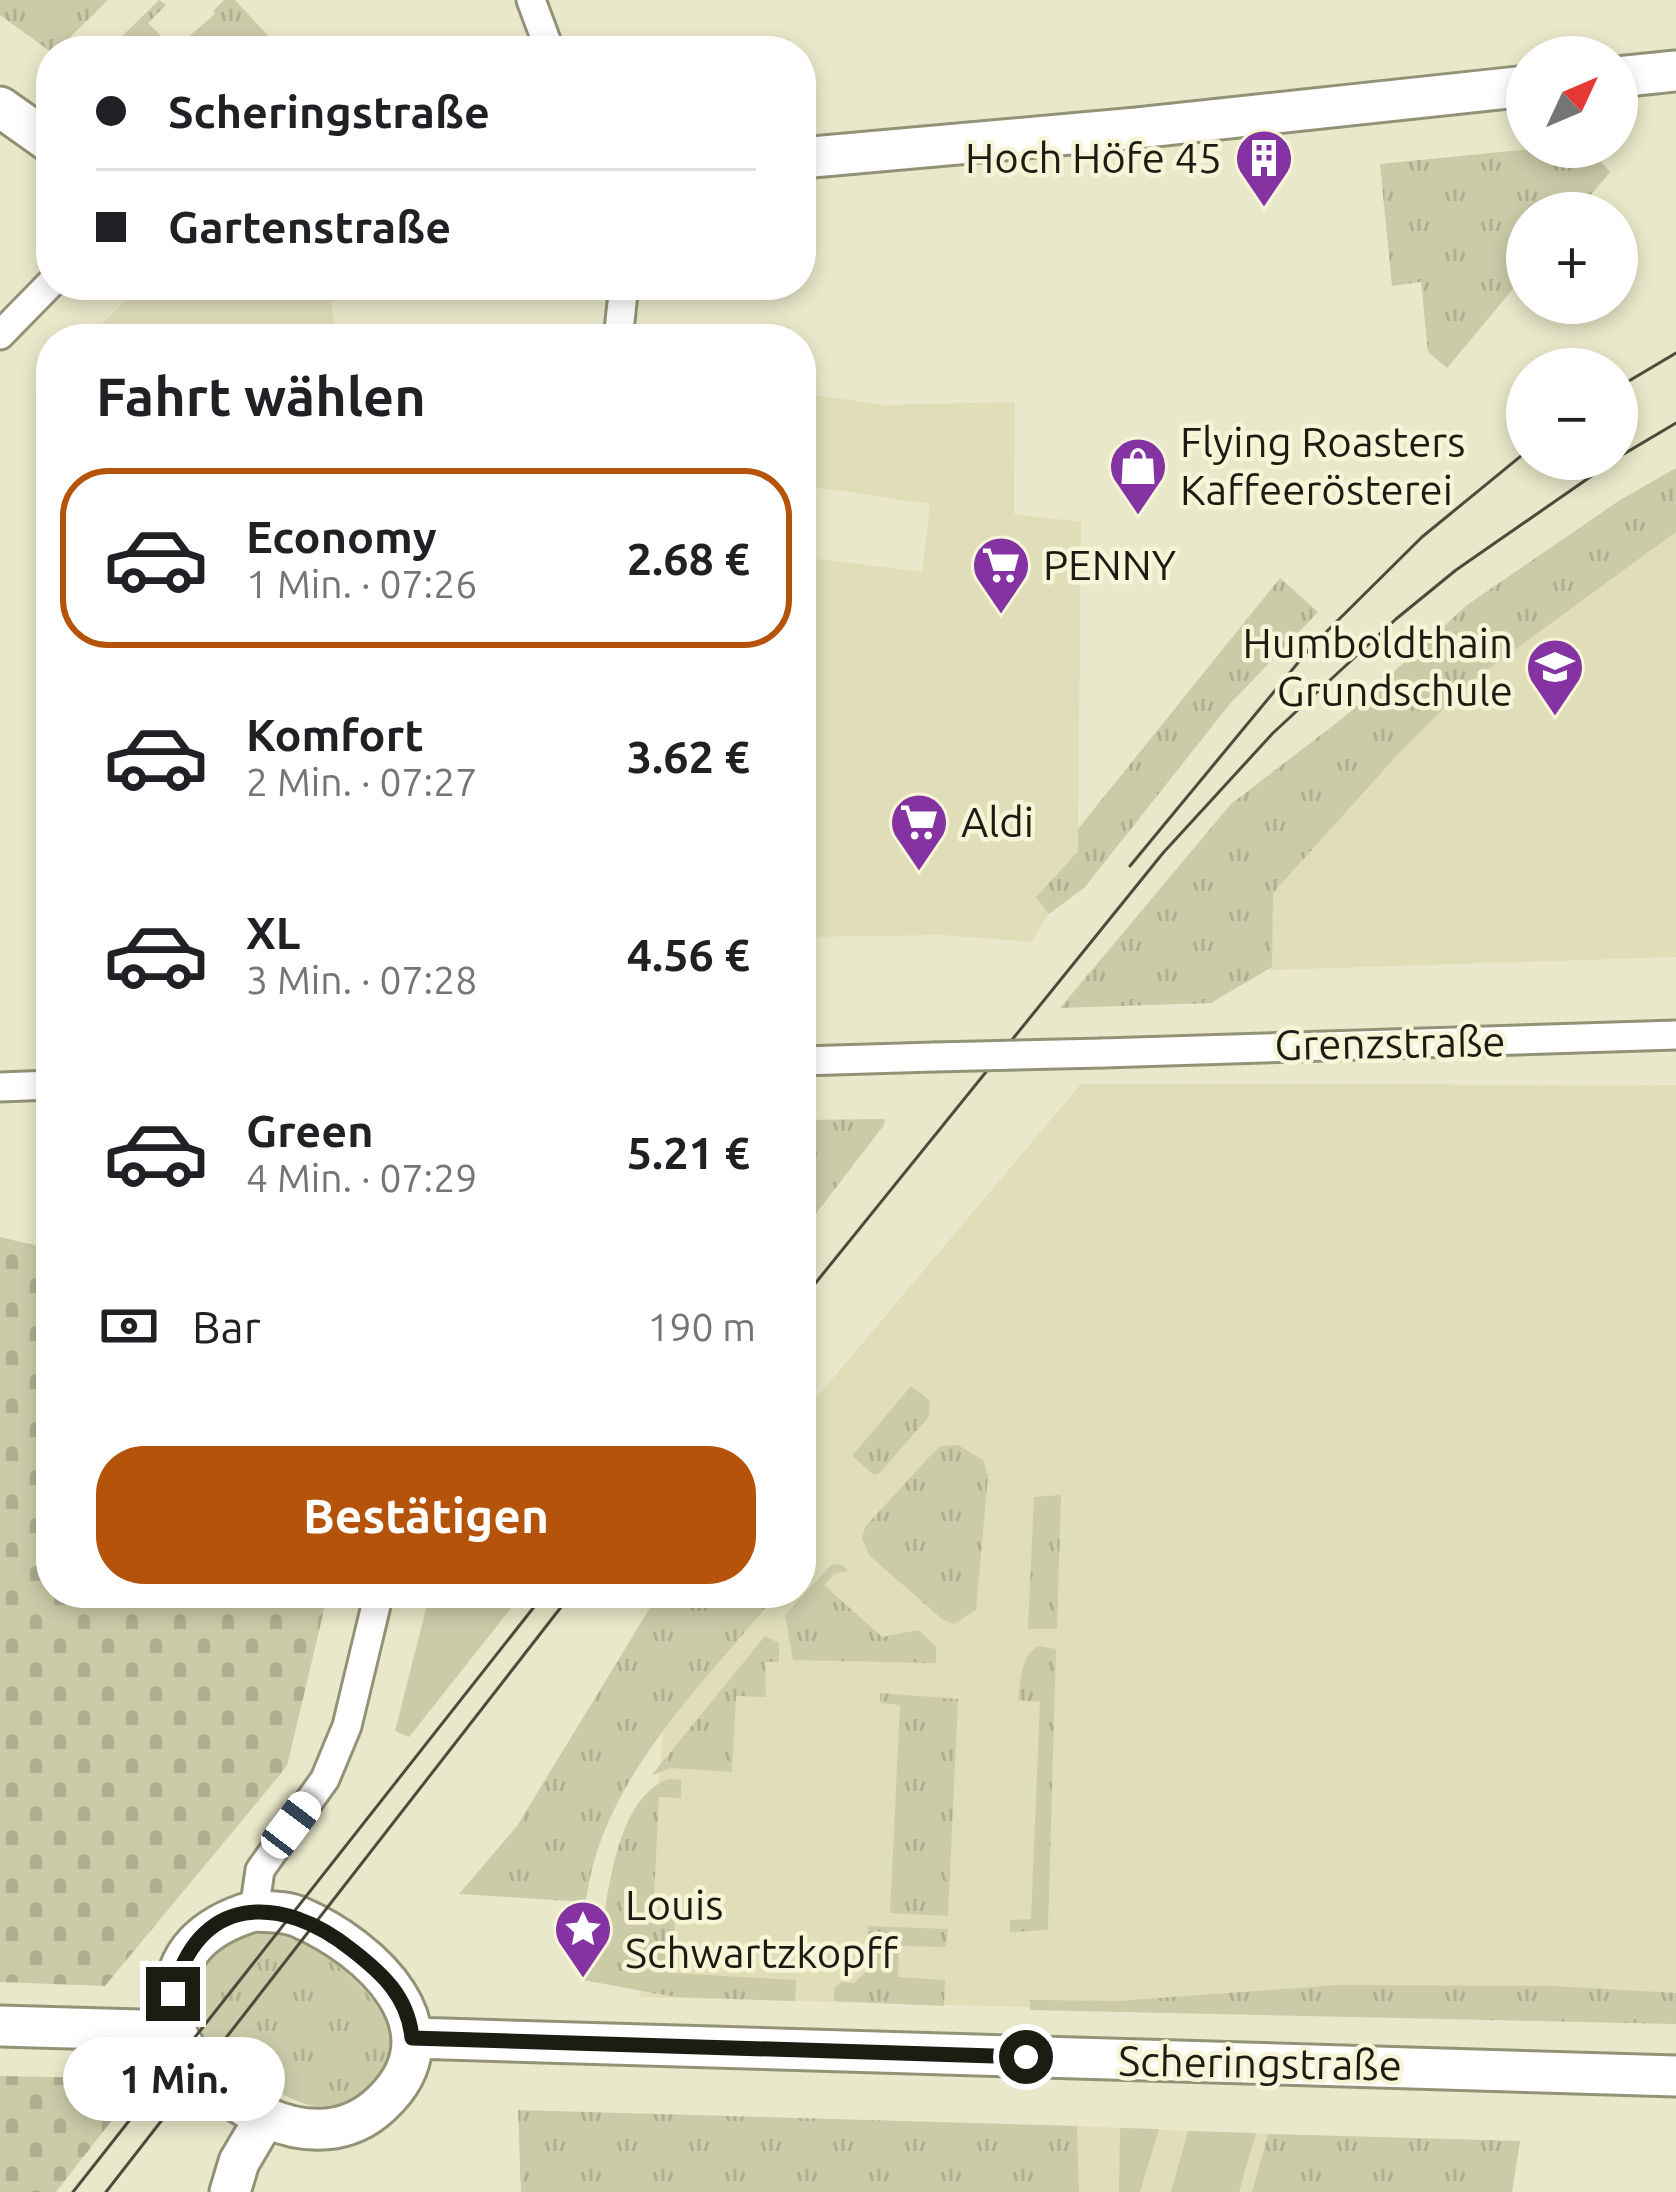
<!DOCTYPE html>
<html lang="de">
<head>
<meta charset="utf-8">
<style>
  body { margin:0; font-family:Ubuntu,sans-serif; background:#f2f2f2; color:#202124; height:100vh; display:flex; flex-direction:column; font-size:45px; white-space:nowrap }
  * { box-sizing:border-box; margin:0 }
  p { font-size:39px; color:#757577 }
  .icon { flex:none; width:66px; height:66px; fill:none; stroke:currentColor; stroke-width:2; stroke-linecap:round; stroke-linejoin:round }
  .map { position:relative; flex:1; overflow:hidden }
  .side { position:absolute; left:36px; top:324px; width:780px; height:1284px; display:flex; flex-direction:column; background:#fff; border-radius:48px; box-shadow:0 6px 18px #0003 }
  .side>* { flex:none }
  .guide { position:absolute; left:36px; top:36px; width:780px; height:264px; border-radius:48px; box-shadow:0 6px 18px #0003; display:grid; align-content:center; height:264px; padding:0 60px; background:#fff }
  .needle { width:78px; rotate:46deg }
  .buttons { position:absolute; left:1506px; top:36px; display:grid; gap:24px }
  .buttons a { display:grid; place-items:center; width:132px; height:132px; border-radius:50%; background:#fff; box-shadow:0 6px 18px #0003; font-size:60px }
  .end { position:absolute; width:54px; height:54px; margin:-27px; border:15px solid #1d1c12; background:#fff; box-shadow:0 0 0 6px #fff }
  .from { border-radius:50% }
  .bubble { position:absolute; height:84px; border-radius:42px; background:#fff; box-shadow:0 6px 18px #0003; font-size:39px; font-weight:700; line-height:84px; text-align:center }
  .car { position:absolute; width:36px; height:72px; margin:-36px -18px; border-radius:15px; box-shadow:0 0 9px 3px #0007; background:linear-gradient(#fff 24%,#345 0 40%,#fff 0 76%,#345 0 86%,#fff 0) }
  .guide b { display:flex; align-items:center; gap:42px; height:114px; font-size:45px }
  .guide b+b { border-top:3px solid #e0e0e0 }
  .guide i { width:30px; height:30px; background:#202124 }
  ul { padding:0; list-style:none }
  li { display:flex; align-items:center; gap:36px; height:180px; margin:0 24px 18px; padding:0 36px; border:6px solid transparent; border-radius:48px }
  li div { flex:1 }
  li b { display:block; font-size:45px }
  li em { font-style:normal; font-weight:700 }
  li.on { border-color:#b45309 }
  li>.icon { width:108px; height:108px; stroke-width:1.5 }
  h2 { padding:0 60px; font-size:54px; line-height:144px }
  .pay { display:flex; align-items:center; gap:30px; height:132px; padding:0 60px; font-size:45px }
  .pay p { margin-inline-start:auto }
  .cta { display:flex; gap:24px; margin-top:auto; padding:24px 60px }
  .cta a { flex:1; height:138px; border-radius:48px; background:#b45309; color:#fff; font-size:48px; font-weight:700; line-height:138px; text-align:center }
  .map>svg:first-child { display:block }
  .built { fill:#dfdeb9 }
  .grass { fill:url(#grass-tufts) }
  .cemetery { fill:url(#cemetery-stones) }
  .garden { fill:#cccba8 }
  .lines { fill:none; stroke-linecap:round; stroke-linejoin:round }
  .street-casing { stroke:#939277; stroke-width:33 }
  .secondary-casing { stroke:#939277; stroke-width:45 }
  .street { stroke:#fff; stroke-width:27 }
  .secondary { stroke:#fff; stroke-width:39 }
  .tram { stroke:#4c4b3c; stroke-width:3 }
  .street-bridge-casing { stroke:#939277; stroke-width:33; stroke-linecap:butt }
  .street-bridge { stroke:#fff; stroke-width:27 }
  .route { stroke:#1d1c12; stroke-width:15 }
  .labels { text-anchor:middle; stroke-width:9; stroke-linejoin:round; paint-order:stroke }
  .poi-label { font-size:42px; fill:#1d1c12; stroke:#f6f5d7; text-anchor:start }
  .street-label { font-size:42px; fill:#1d1c12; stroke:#f6f5d7 }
</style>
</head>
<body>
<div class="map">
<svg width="1676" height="2192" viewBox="0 0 1676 2192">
  <defs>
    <pattern id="grass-tufts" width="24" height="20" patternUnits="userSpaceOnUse" patternTransform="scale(3)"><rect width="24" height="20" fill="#cccba8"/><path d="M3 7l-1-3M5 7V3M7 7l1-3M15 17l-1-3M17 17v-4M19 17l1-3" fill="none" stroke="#afae90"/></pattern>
    <pattern id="cemetery-stones" width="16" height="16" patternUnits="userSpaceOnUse" patternTransform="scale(3)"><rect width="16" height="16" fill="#cccba8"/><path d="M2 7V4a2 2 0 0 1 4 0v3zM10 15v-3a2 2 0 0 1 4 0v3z" fill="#afae90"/></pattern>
  </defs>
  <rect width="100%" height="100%" fill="#e9e8ca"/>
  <path class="built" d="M140,285H330L335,339H88Z
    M801,393L883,405L1015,402L1014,514L1081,522L1078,850L1037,896L1049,914L1031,942L943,935L801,937V557L922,572L930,504L801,485Z
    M1676,532V957L1271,970L1273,893L1401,751L1468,684Z
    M1081,1084L1676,1085V2024L640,1997L675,1593H801V1416Z
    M1077,2126L1261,2134L1520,2141L1512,2192H1079Z"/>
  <path class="grass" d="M0,0H108L56,51L51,52L0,15Z
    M159,0L166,5L148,23L174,49L215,14L213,11L224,0H235L282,51H107Z
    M1551,147H1588L1610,172L1576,213H1527V272L1447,368L1428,352L1421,282L1392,286L1380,164Z
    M1676,468V532L1468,684L1401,751L1273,893L1272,967L1211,1003L1060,1008L1231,804L1343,718L1467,605L1620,500Z
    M1280,578L1318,612L1229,705L1085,887L1049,914L1036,897L1078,851V829Z
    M885,1119L884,1125L801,1233V1120Z
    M911,1386L930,1401L929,1416L880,1473L874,1475L852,1456Z
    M958,1445L983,1460L988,1476L976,1610L954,1624L943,1620L870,1556L862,1539L865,1527L930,1456L941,1446Z
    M1061,1495L1057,1629H1028L1034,1497Z
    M832,1564L843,1565L848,1571L834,1574L824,1585L882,1637L918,1630L936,1646V1663L793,1660L785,1615Z
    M659,1593H716L727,1602L736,1593H778C703,1684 600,1781 586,1902L459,1894L517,1826Z
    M765,1636L779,1643V1662H765L766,1697L736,1696L732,1772L670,1768L651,1776Z
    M1038,1646L1056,1649L1048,1930L1010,1932V1920L1031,1919L1040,1702L1018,1700C1021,1681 1020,1657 1038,1646Z
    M880,1693L958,1699L948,1916L890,1913L900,1705L880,1703Z
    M668,1779L681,1780V1798L659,1797L653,1916L675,1918L672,1973L796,1980L795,2001L675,1997L583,1980L585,1915L605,1910C612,1869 623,1796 668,1779Z
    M868,1926L948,1929L946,1947L899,1946L898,1977L945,1980L944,2006L834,2001V1989L841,1982L854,1983L866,1972Z
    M279,1928C330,1953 440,2030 368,2091C353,2103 337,2111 317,2107C285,2102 210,2055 196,2027C178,1990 206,1943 242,1929C252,1926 269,1928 279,1928Z
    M1338,1985L1553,1986L1676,1993V2024L1030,2010V2000L1118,2001Z
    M518,2110L1077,2126L1079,2192H521Z
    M1268,2134L1520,2141L1512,2192H1252Z"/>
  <path class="cemetery" d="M0,1237L51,1249V1593H328L287,1766L105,1986L0,1982Z
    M0,2076L110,2078L134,2092L56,2192H0Z"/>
  <path class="garden" d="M430,1593H523L409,1737L395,1731Z
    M1120,2128L1159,2129L1140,2192H1119Z
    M1188,2131L1256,2133L1239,2192H1171Z"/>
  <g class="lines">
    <defs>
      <path id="street" d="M531,0L550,51
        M0,335L51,283
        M618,339L624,285
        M1103,1053L1676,1035
        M801,1061L934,1057
        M0,1087L51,1085
        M254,1911L260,1870L325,1779L347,1726L379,1593"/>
      <path id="secondary" d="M1617,77L1676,71
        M0,107L51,143
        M801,158L1137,128L1527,86
        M254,1911C268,1912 286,1911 299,1917C371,1948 460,2030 381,2104C316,2166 211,2103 177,2034C173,2026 174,2016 174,2007C172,1953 206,1925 254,1911Z
        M0,2026L175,2031
        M412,2038L1676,2076
        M230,2192L239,2162L265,2118"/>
    </defs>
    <use href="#street" class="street-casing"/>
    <use href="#secondary" class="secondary-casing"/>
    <use href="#street" class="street"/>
    <use href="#secondary" class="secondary"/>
    <path class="tram" d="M1617,388L1676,353
      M1617,458L1676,423
      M1130,866L1311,647L1422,537L1527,451
      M801,1301L1163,853L1273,733L1396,619L1456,570L1616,459
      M73,2192L545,1593
      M106,2192L572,1593"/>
    <defs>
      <path id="street-bridge" d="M934,1057L1103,1053"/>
    </defs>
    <use href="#street-bridge" class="street-bridge-casing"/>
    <use href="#street-bridge" class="street-bridge"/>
  </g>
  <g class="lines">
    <path class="route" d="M173,1994C197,1894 281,1893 352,1950C383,1974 408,1997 412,2038L1026,2057"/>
  </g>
  <defs>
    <symbol id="building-pin" viewBox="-11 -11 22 30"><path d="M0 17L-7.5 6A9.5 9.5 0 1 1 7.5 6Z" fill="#8533a2" stroke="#f6f5d7"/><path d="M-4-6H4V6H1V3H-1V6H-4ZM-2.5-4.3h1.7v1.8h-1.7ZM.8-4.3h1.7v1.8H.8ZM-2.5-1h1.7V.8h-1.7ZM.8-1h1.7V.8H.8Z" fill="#fff"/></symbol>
    <symbol id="shop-pin" viewBox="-11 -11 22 30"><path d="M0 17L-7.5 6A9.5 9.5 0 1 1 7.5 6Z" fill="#8533a2" stroke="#f6f5d7"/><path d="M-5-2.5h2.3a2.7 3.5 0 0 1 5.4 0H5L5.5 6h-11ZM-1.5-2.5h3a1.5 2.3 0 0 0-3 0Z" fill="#fff"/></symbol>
    <symbol id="supermarket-pin" viewBox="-11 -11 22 30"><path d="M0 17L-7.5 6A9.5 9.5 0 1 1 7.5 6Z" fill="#8533a2" stroke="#f6f5d7"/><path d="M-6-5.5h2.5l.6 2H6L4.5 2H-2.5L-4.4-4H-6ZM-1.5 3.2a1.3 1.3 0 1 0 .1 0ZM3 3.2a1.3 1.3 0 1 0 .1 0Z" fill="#fff"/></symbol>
    <symbol id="school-pin" viewBox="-11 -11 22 30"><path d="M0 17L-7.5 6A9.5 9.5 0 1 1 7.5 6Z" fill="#8533a2" stroke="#f6f5d7"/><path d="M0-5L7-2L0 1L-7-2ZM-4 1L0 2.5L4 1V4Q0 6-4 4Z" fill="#fff"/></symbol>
    <symbol id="sight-pin" viewBox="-11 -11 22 30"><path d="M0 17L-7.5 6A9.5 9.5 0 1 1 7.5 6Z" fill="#8533a2" stroke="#f6f5d7"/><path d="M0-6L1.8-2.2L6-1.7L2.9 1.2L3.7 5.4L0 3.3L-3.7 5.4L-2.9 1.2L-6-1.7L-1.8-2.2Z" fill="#fff"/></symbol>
  </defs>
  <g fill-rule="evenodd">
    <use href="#building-pin" x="1231" y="125" width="66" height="90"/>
    <use href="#shop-pin" x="1105" y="433" width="66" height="90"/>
    <use href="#supermarket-pin" x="968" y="532" width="66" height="90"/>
    <use href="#school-pin" x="1522" y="634" width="66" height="90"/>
    <use href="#supermarket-pin" x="886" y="789" width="66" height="90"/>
    <use href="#sight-pin" x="550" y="1896" width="66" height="90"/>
  </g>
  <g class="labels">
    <g class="poi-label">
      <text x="1222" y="173" text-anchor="end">Hoch Höfe 45</text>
      <text x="1180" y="457">Flying Roasters<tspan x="1180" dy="48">Kaffeerösterei</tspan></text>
      <text x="1043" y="580">PENNY</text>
      <text x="1513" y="658" text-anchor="end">Humboldthain<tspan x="1513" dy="48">Grundschule</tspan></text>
      <text x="961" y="837">Aldi</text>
      <text x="625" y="1920">Louis<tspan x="625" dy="48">Schwartzkopff</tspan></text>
    </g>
    <g class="street-label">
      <text transform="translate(1390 1043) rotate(-1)" y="15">Grenzstraße</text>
      <text transform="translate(1260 2063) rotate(1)" y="15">Scheringstraße</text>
    </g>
  </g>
</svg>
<div class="buttons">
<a><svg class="needle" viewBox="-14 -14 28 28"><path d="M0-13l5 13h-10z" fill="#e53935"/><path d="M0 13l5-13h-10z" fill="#757577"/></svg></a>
<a>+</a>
<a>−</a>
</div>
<i class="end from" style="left:1026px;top:2057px"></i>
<i class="end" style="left:173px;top:1994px"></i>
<div class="bubble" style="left:63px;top:2037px;width:222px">1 Min.</div>
<i class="car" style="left:291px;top:1825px;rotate:37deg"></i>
<div class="guide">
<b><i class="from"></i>Scheringstraße</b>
<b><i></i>Gartenstraße</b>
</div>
<section class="side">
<h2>Fahrt wählen</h2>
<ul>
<li class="on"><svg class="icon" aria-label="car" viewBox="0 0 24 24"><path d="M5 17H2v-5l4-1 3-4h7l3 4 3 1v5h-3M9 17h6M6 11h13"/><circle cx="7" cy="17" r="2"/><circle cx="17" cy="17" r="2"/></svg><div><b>Economy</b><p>1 Min. · 07:26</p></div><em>2.68 €</em></li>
<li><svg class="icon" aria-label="car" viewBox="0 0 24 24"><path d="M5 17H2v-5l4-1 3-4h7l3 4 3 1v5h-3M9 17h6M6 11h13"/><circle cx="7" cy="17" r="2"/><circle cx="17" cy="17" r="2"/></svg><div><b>Komfort</b><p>2 Min. · 07:27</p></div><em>3.62 €</em></li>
<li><svg class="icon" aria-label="car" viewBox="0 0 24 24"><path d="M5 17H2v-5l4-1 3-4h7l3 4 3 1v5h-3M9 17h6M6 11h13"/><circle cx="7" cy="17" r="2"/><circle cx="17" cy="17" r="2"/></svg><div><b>XL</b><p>3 Min. · 07:28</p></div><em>4.56 €</em></li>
<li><svg class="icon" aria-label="car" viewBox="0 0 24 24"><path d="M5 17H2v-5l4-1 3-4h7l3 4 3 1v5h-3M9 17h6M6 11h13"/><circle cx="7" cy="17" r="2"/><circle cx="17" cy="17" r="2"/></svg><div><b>Green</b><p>4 Min. · 07:29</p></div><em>5.21 €</em></li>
</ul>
<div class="pay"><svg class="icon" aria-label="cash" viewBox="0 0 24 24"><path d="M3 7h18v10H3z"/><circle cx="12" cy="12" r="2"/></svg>Bar<p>190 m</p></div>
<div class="cta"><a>Bestätigen</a></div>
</section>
</div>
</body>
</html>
